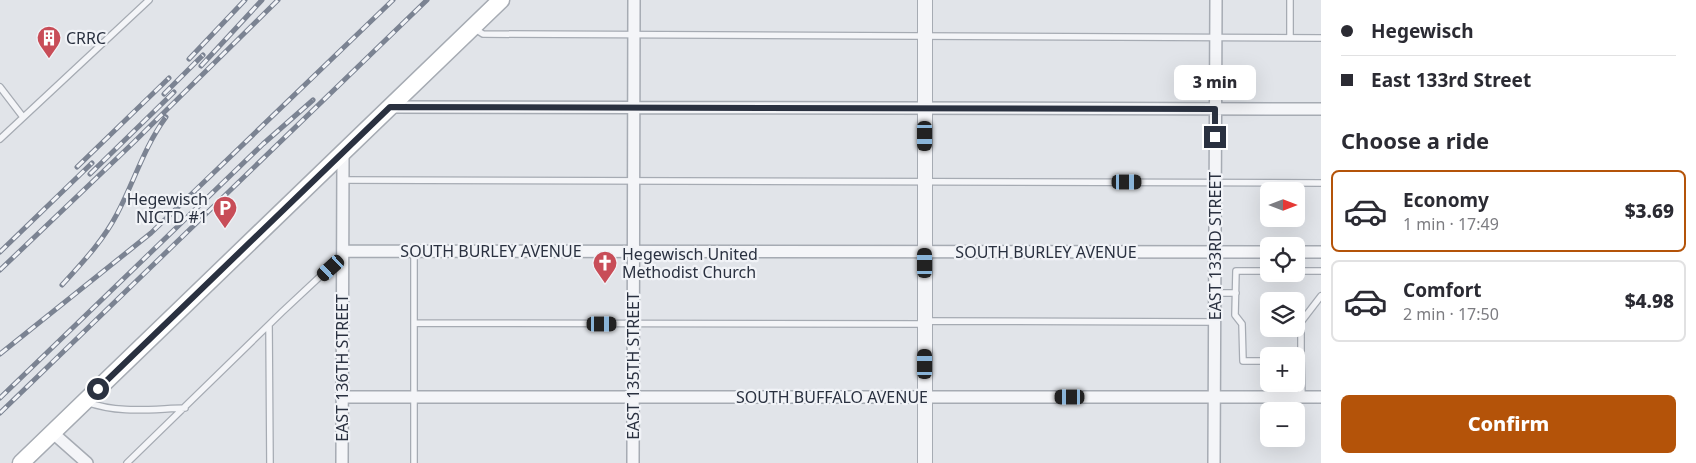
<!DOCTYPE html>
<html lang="en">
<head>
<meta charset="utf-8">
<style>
  body { margin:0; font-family:"Noto Sans",sans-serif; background:#f2f2f3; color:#2b2b33; height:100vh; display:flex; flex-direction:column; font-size:19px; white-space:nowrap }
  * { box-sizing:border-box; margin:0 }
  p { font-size:16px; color:#7c7c81 }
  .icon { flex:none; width:28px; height:28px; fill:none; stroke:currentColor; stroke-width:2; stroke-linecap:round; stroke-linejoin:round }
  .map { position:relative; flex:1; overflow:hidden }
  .drawer { display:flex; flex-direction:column; background:#fff; width:375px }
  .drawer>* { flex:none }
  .top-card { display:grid; align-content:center; height:110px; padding:0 20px; background:#fff }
  .needle { width:32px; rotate:90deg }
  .buttons { position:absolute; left:1260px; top:182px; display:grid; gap:10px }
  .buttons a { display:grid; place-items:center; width:45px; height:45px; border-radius:8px; background:#fff; box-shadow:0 5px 20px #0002; font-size:25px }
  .end { position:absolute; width:22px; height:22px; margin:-11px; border:6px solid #2a3140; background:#fff; box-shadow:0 0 0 2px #fff }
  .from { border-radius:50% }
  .bubble { position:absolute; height:35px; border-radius:8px; background:#fff; box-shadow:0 5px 20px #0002; font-size:16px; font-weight:800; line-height:35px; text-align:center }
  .car { position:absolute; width:15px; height:30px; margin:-15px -8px; border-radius:6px; box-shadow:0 0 4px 1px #0007; background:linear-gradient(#222 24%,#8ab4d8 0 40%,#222 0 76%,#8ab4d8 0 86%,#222 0) }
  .top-card b { display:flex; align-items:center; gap:18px; height:48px; font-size:19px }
  .top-card b+b { border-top:1px solid #e1e1e2 }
  .top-card i { width:12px; height:12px; background:#2b2b33 }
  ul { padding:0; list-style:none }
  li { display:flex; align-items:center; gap:15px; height:82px; margin:0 10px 8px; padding:0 10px; border:2px solid #e1e1e2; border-radius:8px }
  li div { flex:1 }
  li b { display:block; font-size:19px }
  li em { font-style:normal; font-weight:800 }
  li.on { border-color:#b45309 }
  li>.icon { width:45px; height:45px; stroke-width:1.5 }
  h2 { padding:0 20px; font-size:22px; line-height:60px }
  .action { display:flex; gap:10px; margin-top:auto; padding:10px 20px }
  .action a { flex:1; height:58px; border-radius:8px; background:#b45309; color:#fff; font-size:20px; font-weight:800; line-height:58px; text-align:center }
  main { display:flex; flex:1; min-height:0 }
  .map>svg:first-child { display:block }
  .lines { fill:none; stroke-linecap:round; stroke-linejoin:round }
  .service-casing { stroke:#a6abb3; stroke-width:8 }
  .minor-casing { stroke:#a6abb3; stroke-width:14 }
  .tertiary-casing { stroke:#a6abb3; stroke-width:16 }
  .secondary-casing { stroke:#a6abb3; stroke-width:19 }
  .service { stroke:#f4f5f8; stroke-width:5.5 }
  .minor { stroke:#f4f5f8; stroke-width:11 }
  .tertiary { stroke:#f4f5f8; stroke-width:14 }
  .secondary { stroke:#fff; stroke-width:16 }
  .rail-casing { stroke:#7b8392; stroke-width:5 }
  .rail { stroke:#f1f3f7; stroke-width:3; stroke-dasharray:9; stroke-linecap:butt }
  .route { stroke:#2a3140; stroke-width:6 }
  .labels { text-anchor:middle; stroke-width:4.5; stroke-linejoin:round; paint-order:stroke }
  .poi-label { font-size:16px; fill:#2a3140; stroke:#f1f3f7; text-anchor:start }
  .street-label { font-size:16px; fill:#2a3140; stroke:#f1f3f7 }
</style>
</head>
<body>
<main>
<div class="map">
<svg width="1321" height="463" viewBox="0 0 1321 463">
  <rect width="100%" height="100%" fill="#e1e4e9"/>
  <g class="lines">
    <defs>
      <path id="service" d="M1290,0V38
        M475,29L483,34L1321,38
        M0,87L23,117
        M0,139L149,0
        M343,180L1321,183
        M414,251V463
        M1269,271H1236L1235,315L1242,324L1243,361H1269
        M1296,271H1321
        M1215,293H1236
        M925,321L1215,322
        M414,323L925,324
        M269,325L270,463
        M1296,360H1301V322L1321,296
        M1301,360L1302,397
        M86,402C120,414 150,409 185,408
        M127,463L282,312L342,256"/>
      <path id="minor" d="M390,107L1321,109
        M343,251L1269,252
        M1296,252H1321
        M342,397H1321
        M53,433L87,463
        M342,463L343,153
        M633,463L634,0
        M1214,463L1216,0"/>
      <path id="tertiary" d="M925,463V0"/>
      <path id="secondary" d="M21,463L501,0"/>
    </defs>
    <use href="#service" class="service-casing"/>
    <use href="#minor" class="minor-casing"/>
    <use href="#tertiary" class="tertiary-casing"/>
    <use href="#secondary" class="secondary-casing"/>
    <use href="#service" class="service"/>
    <use href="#minor" class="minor"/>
    <use href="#tertiary" class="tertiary"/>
    <use href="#secondary" class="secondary"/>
    <defs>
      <path id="rail" d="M189,59L245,0
        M201,66L262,0
        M164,94L203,55
        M77,167L169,78
        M90,174L174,92
        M0,252L92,163
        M0,270L133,143L278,0
        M62,285C82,263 103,241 117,214C134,182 144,147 166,117
        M0,354L151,233L393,0
        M0,398L263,144L313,100
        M0,413L427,0"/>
    </defs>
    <use href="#rail" class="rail-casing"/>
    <use href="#rail" class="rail"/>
  </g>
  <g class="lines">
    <path class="route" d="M98,389L390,107L1215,109V137"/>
  </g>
  <defs>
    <symbol id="building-pin" viewBox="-11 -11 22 30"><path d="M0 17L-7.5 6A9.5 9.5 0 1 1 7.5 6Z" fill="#c84d58" stroke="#f1f3f7"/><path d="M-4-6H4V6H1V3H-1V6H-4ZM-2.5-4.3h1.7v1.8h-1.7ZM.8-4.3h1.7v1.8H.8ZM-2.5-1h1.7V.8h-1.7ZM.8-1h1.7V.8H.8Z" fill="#fff"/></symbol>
    <symbol id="parking-pin" viewBox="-11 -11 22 30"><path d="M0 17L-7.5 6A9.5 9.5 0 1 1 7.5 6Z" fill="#c84d58" stroke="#f1f3f7"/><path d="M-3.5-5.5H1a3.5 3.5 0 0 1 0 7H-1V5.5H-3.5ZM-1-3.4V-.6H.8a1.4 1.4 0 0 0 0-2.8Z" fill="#fff"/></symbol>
    <symbol id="church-pin" viewBox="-11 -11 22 30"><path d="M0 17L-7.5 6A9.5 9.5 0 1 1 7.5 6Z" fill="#c84d58" stroke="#f1f3f7"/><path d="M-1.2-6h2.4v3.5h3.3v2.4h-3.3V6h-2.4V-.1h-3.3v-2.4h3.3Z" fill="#fff"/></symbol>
  </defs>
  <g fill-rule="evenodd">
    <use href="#building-pin" x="35" y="24" width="28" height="38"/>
    <use href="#parking-pin" x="211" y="194" width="28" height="38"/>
    <use href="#church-pin" x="591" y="249" width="28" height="38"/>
  </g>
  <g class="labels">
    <g class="poi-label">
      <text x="66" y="44">CRRC</text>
      <text x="208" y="205" text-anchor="end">Hegewisch<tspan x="208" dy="18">NICTD #1</tspan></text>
      <text x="622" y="260">Hegewisch United<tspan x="622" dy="18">Methodist Church</tspan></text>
    </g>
    <g class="street-label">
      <text transform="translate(1215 246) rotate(-90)" y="6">EAST 133RD STREET</text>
      <text x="491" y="257">SOUTH BURLEY AVENUE</text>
      <text x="1046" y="258">SOUTH BURLEY AVENUE</text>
      <text transform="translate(633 366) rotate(-90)" y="6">EAST 135TH STREET</text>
      <text transform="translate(342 368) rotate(-90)" y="6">EAST 136TH STREET</text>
      <text x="832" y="403">SOUTH BUFFALO AVENUE</text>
    </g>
  </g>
</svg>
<div class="buttons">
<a><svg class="needle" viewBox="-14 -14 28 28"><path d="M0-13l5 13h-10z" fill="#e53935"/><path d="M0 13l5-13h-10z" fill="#7c7c81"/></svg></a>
<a><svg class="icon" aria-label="locate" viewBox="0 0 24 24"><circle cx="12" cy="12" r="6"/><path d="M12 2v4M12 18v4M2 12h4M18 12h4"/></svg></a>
<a><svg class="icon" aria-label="layers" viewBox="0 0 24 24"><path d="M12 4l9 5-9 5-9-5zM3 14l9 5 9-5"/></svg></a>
<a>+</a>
<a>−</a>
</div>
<i class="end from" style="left:98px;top:389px"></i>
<i class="end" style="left:1215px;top:137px"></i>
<div class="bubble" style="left:1174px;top:65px;width:82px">3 min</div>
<i class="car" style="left:925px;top:136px;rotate:180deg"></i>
<i class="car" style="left:1127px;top:182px;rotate:90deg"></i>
<i class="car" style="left:925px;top:263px;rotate:0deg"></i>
<i class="car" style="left:331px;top:268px;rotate:228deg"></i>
<i class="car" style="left:602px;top:324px;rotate:90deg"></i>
<i class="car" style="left:925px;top:364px;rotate:0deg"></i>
<i class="car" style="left:1070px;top:397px;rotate:270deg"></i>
</div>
<section class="drawer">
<div class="top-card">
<b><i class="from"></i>Hegewisch</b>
<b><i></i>East 133rd Street</b>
</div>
<h2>Choose a ride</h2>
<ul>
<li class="on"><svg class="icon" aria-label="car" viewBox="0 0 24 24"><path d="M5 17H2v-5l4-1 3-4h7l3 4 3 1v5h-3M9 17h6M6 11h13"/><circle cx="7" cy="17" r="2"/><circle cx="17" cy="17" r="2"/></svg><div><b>Economy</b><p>1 min · 17:49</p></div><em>$3.69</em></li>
<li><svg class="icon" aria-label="car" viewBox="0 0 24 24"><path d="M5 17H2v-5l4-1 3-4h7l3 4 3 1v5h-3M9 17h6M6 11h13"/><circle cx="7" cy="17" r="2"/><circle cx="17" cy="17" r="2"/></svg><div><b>Comfort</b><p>2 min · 17:50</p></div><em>$4.98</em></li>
</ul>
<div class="action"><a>Confirm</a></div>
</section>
</main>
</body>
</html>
